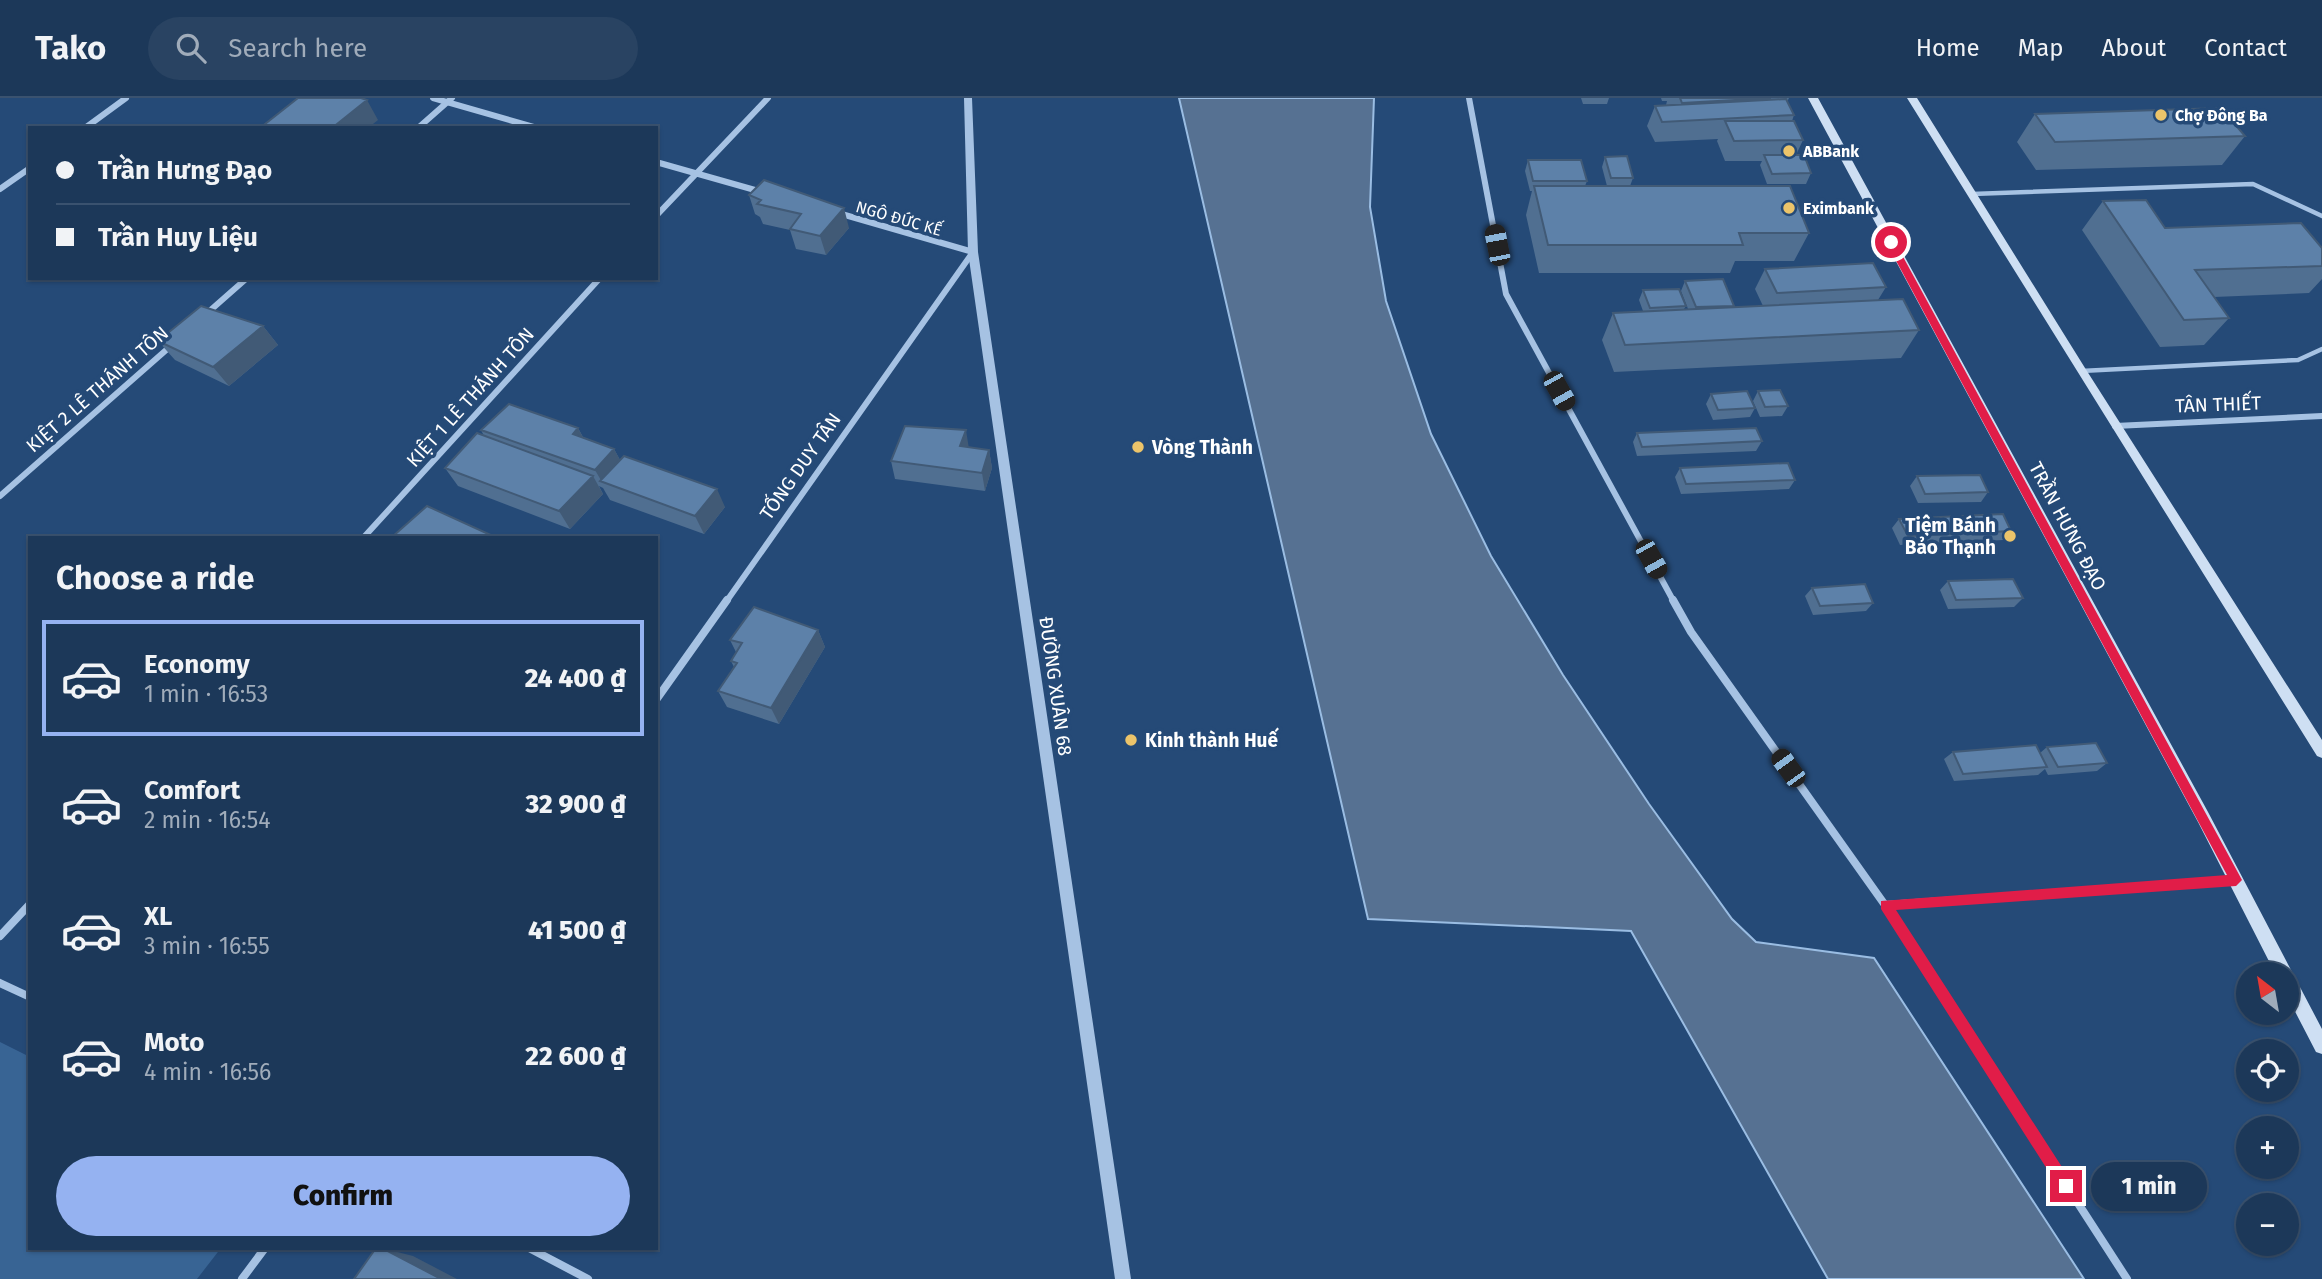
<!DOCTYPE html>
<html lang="en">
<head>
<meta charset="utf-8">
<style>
  body { margin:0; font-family:"Fira Sans",sans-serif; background:#294362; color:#f1f3f6; height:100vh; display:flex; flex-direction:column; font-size:26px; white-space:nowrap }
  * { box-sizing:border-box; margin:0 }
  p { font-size:23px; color:#a0acba }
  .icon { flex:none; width:38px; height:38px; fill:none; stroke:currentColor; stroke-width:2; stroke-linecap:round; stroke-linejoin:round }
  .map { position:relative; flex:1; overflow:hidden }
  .panel { position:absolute; left:28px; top:438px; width:630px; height:714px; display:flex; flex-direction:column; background:#1c3859; border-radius:0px; box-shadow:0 2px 5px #0004,0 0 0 2px #3a526f }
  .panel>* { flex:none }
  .banner { position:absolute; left:28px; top:28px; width:630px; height:154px; border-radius:0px; box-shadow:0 2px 5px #0004,0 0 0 2px #3a526f; display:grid; align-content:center; height:154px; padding:0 28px; background:#1c3859 }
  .needle { width:46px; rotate:329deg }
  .controls { position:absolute; left:2236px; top:864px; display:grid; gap:14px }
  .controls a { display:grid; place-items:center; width:63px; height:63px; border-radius:50%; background:#1c3859; box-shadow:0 2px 5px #0004,0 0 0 2px #3a526f; font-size:35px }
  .end { position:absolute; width:32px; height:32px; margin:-16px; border:9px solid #e11d48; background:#fff; box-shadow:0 0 0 4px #fff }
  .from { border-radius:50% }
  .bubble { position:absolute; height:49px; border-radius:24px; background:#1c3859; box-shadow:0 2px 5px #0004,0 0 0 2px #3a526f; font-size:23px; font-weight:800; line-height:49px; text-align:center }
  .car { position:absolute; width:21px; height:42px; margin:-21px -10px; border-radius:9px; box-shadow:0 0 5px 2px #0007; background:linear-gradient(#222 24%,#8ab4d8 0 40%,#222 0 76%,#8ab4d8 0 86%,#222 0) }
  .banner b { display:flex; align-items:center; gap:24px; height:66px; font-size:26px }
  .banner b+b { border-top:2px solid #3a526f }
  .banner i { width:18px; height:18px; background:#f1f3f6 }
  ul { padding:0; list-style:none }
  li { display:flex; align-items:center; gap:21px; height:116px; margin:0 14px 10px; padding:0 14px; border:4px solid transparent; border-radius:0px }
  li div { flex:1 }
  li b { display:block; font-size:26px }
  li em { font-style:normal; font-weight:800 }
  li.current { border-color:#95b2f1 }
  li>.icon { width:63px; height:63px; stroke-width:1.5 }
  h2 { padding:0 28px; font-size:32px; line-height:84px }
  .primary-button { display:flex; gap:14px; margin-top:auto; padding:14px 28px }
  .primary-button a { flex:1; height:80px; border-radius:42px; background:#95b2f1; color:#111; font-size:28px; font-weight:800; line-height:80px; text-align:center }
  header { display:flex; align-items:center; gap:42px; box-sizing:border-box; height:98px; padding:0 35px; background:#1c3859; border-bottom:2px solid #3a526f }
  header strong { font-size:33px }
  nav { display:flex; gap:38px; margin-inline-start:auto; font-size:24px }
  .search { width:490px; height:63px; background:#294362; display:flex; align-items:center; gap:18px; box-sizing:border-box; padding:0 24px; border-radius:38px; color:#a0acba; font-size:26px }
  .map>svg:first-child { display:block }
  .green { fill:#386494 }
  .water { fill:#567192; stroke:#9abde3; stroke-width:2 }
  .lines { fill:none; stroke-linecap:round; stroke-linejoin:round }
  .service { stroke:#a6c2e3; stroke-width:4.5 }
  .minor-far1 { stroke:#a6c2e3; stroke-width:6 }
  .minor { stroke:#a6c2e3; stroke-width:8 }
  .tertiary { fill:#a6c2e3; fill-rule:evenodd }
  .secondary { fill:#cedff3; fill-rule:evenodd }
  .wall { fill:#506f91 }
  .shaded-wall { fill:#415a76 }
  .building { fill:#5d81a9; stroke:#415a76; stroke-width:2 }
  .route { fill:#e11d48 }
  .poi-dot { fill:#ecc46a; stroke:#254a77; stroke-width:2.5 }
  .labels { text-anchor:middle; stroke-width:7; stroke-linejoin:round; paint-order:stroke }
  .far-poi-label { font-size:16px; font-weight:bold; fill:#fff; stroke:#254a77; text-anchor:start }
  .far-street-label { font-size:16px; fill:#fff; stroke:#254a77 }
  .street-label { font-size:19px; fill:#fff; stroke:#254a77 }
  .poi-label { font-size:19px; font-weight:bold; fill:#fff; stroke:#254a77; text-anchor:start }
</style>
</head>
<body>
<header>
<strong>Tako</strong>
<div class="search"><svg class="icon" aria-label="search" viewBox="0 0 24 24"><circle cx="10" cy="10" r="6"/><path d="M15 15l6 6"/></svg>Search here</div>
<nav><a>Home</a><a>Map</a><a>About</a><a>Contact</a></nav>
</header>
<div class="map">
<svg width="2322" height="1181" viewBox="0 0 2322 1181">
  <rect width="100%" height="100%" fill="#254a77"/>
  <path class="green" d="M0,944L30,959V1150H221L197,1181H0Z"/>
  <path class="water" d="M1179,0H1374L1370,109L1386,203L1431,336L1491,458L1563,577L1649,706L1732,821L1756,844L1874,860L2084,1181H1828L1631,833L1368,821Z"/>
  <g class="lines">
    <path class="service" d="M1972,96L2253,86L2322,118
      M2081,273L2298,262L2322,251"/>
    <path class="minor-far1" d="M433,0L537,30
      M1469,0L1506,196L1674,504
      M85,30L126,0
      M418,30L452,0
      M656,64L762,94
      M0,91L30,70
      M656,118L768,0
      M205,217L247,180
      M2115,328L2322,318
      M0,398L173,246
      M364,439L600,180
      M726,504L973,154L838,115"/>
    <path class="minor" d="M1673,502L1691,534L1885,807L2127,1181
      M656,602L727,502
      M1885,807L2236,783
      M0,838L30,806
      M0,885L30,899
      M529,1150L588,1181
      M242,1181L265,1150"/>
    <path class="tertiary" d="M964,0H972L978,154L1131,1181H1115L968,154Z"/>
    <path class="secondary" d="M1808,0H1818L2208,714L2322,931V956L2316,954L2287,898V877H2276L2198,724Z
      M1907,0H1917L2085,270L2322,642V660L2317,658Z"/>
  </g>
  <path class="wall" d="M1581,0H1609L1607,6H1583Z
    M1661,0H1789L1787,4L1794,17L1792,23L1803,42L1796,57L1811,75L1806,86H1767L1760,67L1762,63H1725L1717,43L1718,41L1655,44L1647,28L1655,8L1666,7L1667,3H1662Z
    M2035,16L2245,38L2222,67L2036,72L2017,44Z
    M1605,59L1633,80L1630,88L1809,135L1794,163H1735L1730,175H1539L1526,117L1532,93H1530L1525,73L1528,62L1587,83L1585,88H1607L1602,69Z
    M749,97L849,130L826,157L796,151L790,132L763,126L760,119L755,116Z
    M2103,103L2165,130L2322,150V181L2309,195L2214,199L2229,220L2204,247L2160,249L2082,132Z
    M1765,171L1886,189L1878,202L1919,232L1901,260L1614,274L1602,242L1613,215L1643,213L1639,202L1643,192L1686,208L1684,211H1688L1681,193L1685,183L1734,208L1733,209L1763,208L1755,191Z
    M263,228L278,247L229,288L175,262L158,243Z
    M1758,293L1788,308L1782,318L1760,319L1753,303Z
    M1711,296L1755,310L1750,319L1713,322L1706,306Z
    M578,330L583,339L614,351L620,362L725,409L704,436L610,402L603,390L599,388L603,396L570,431L458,388L445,370L484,338L481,332Z
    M1637,335L1762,343L1756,353L1637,358L1633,344Z
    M969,349L989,352L992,370L985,393L895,381L891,363Z
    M1680,370L1795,382L1789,391L1681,396L1675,379Z
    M1917,378L1988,394L1981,404L1918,405L1910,388Z
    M1899,421L2011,433L2003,442L1900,447L1892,430Z
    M1948,483L2023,500L2014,509L1948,511L1940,492Z
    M1812,490L1873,505L1866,513L1813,517L1805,498Z
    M818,532L825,549L779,626L727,609L718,593L734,569L731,563L736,554L730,542Z
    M2047,649L2107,665L2097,673L2048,677L2045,671L2038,677L1954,683L1944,661L1953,654L2040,655Z"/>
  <path class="shaded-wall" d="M367,2L378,22L368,30H332Z
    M844,110L849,130L826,157L820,138Z
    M263,228L278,247L229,288L213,269Z
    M578,330L588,349L573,336Z
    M966,332L969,351L960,348Z
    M614,351L624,369L602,384L595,372Z
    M989,352L992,370L985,393L982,375Z
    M593,378L603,396L570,431L559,413Z
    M717,391L725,409L704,436L695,418Z
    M818,532L825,549L779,626L771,610Z
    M382,1150L413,1158L457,1181H441Z"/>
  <path class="building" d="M298,0H361L367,2L332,30H260Z
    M1680,0H1771L1682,5Z
    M1786,1L1794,17L1662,24L1655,8Z
    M2221,10L2245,38L2055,44L2035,16Z
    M1725,23H1794L1803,42L1734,43Z
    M1764,57H1804L1811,75L1772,76Z
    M1627,58L1633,80H1611L1605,59Z
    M1528,62H1581L1587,83H1533Z
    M764,82L844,110L820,138L790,131L801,116L757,106L761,102L749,97Z
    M1534,88H1790L1809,135H1739L1743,147H1548Z
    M2146,102L2165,130L2301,125L2322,150V168L2195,172L2229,220L2184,222L2103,103Z
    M1873,165L1886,189L1777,195L1765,171Z
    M1723,181L1734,208L1696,209L1685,183Z
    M1679,191L1686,208L1650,210L1643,192Z
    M1903,201L1919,232L1625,247L1613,215Z
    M201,208L263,228L213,269L158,243Z
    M1780,292L1788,308L1765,309L1758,293Z
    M1747,293L1755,310L1718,312L1711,296Z
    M509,306L578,330L573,336L614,351L595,372L481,332Z
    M905,328L966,332L960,348L989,352L982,375L891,363Z
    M1756,330L1762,343L1642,349L1637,335Z
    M477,335L593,378L559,413L445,370Z
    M624,358L717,391L695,418L600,383Z
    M1788,365L1795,382L1686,386L1680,370Z
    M1980,377L1988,394L1925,396L1917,378Z
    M427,408L495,439H392Z
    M2003,416L2011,433L1908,438L1899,421Z
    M2013,481L2023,500L1956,502L1948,483Z
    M1865,486L1873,505L1820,508L1812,490Z
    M754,509L818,532L771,610L718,593L737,565L731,563L742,545L730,542Z
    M2096,645L2107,665L2058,669L2047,649Z
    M2036,647L2047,669L1963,676L1953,654Z
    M376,1150H382L441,1181H354Z"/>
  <path class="route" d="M1887,142L1895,144L2242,782L2236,788L1896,812L2071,1083V1093L2066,1095L2061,1093L1881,811V803L2227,777L1886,144Z"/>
  <g class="poi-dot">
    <circle cx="2161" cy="17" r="7"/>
    <circle cx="1789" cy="53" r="7"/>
    <circle cx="1789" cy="110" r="7"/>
    <circle cx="1138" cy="349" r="7"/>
    <circle cx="2010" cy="438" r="7"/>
    <circle cx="1131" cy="642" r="7"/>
  </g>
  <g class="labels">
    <g class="far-poi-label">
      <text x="2175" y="23">Chợ Đông Ba</text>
      <text x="1803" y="59">ABBank</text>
      <text x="1803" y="116">Eximbank</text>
    </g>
    <g class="far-street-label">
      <text transform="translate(899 120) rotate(16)" y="6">NGÔ ĐỨC KẾ</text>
    </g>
    <g class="street-label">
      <text transform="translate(97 291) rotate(-41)" y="7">KIỆT 2 LÊ THÁNH TÔN</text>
      <text transform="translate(470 299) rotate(-48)" y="7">KIỆT 1 LÊ THÁNH TÔN</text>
      <text transform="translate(2218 306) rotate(-2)" y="7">TÂN THIẾT</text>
      <text transform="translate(800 368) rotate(-55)" y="7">TỐNG DUY TÂN</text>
      <text transform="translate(2068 428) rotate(62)" y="7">TRẦN HƯNG ĐẠO</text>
      <text transform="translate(1056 588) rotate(82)" y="7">ĐƯỜNG XUÂN 68</text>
    </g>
    <g class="poi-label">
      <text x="1152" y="356">Vòng Thành</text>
      <text x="1996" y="434" text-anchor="end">Tiệm Bánh<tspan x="1996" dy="22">Bảo Thạnh</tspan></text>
      <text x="1145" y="649">Kinh thành Huế</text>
    </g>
  </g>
</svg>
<div class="controls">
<a><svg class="needle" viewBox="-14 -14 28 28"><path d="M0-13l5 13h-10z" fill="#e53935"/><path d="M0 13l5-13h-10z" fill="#a0acba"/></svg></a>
<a><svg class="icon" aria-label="locate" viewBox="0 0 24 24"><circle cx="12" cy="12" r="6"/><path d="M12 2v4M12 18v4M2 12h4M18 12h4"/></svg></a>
<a>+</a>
<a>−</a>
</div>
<i class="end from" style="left:1891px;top:144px"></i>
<i class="end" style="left:2066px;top:1088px"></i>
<div class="bubble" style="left:2091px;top:1064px;width:116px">1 min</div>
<i class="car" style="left:1497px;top:147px;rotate:349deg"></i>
<i class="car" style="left:1559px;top:293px;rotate:151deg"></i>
<i class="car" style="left:1651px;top:461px;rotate:151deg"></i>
<i class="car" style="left:1788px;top:670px;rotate:324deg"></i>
<div class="banner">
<b><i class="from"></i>Trần Hưng Đạo</b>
<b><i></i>Trần Huy Liệu</b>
</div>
<section class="panel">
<h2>Choose a ride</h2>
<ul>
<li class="current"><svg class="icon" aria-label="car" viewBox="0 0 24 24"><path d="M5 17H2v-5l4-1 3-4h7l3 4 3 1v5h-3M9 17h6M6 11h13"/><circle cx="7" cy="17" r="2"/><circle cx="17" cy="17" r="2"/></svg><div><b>Economy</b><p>1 min · 16:53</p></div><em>24 400 ₫</em></li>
<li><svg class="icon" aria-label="car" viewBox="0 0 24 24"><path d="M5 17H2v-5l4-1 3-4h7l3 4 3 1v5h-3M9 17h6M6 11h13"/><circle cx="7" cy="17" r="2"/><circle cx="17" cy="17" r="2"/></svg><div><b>Comfort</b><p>2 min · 16:54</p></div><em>32 900 ₫</em></li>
<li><svg class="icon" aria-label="car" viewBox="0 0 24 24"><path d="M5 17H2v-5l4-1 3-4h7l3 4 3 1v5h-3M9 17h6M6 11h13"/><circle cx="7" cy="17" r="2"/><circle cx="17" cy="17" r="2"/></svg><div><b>XL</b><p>3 min · 16:55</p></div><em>41 500 ₫</em></li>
<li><svg class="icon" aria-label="car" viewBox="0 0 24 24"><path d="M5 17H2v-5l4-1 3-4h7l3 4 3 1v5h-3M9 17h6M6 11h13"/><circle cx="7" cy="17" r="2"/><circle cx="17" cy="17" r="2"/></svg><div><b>Moto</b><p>4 min · 16:56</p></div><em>22 600 ₫</em></li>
</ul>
<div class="primary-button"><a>Confirm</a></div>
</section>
</div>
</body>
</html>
